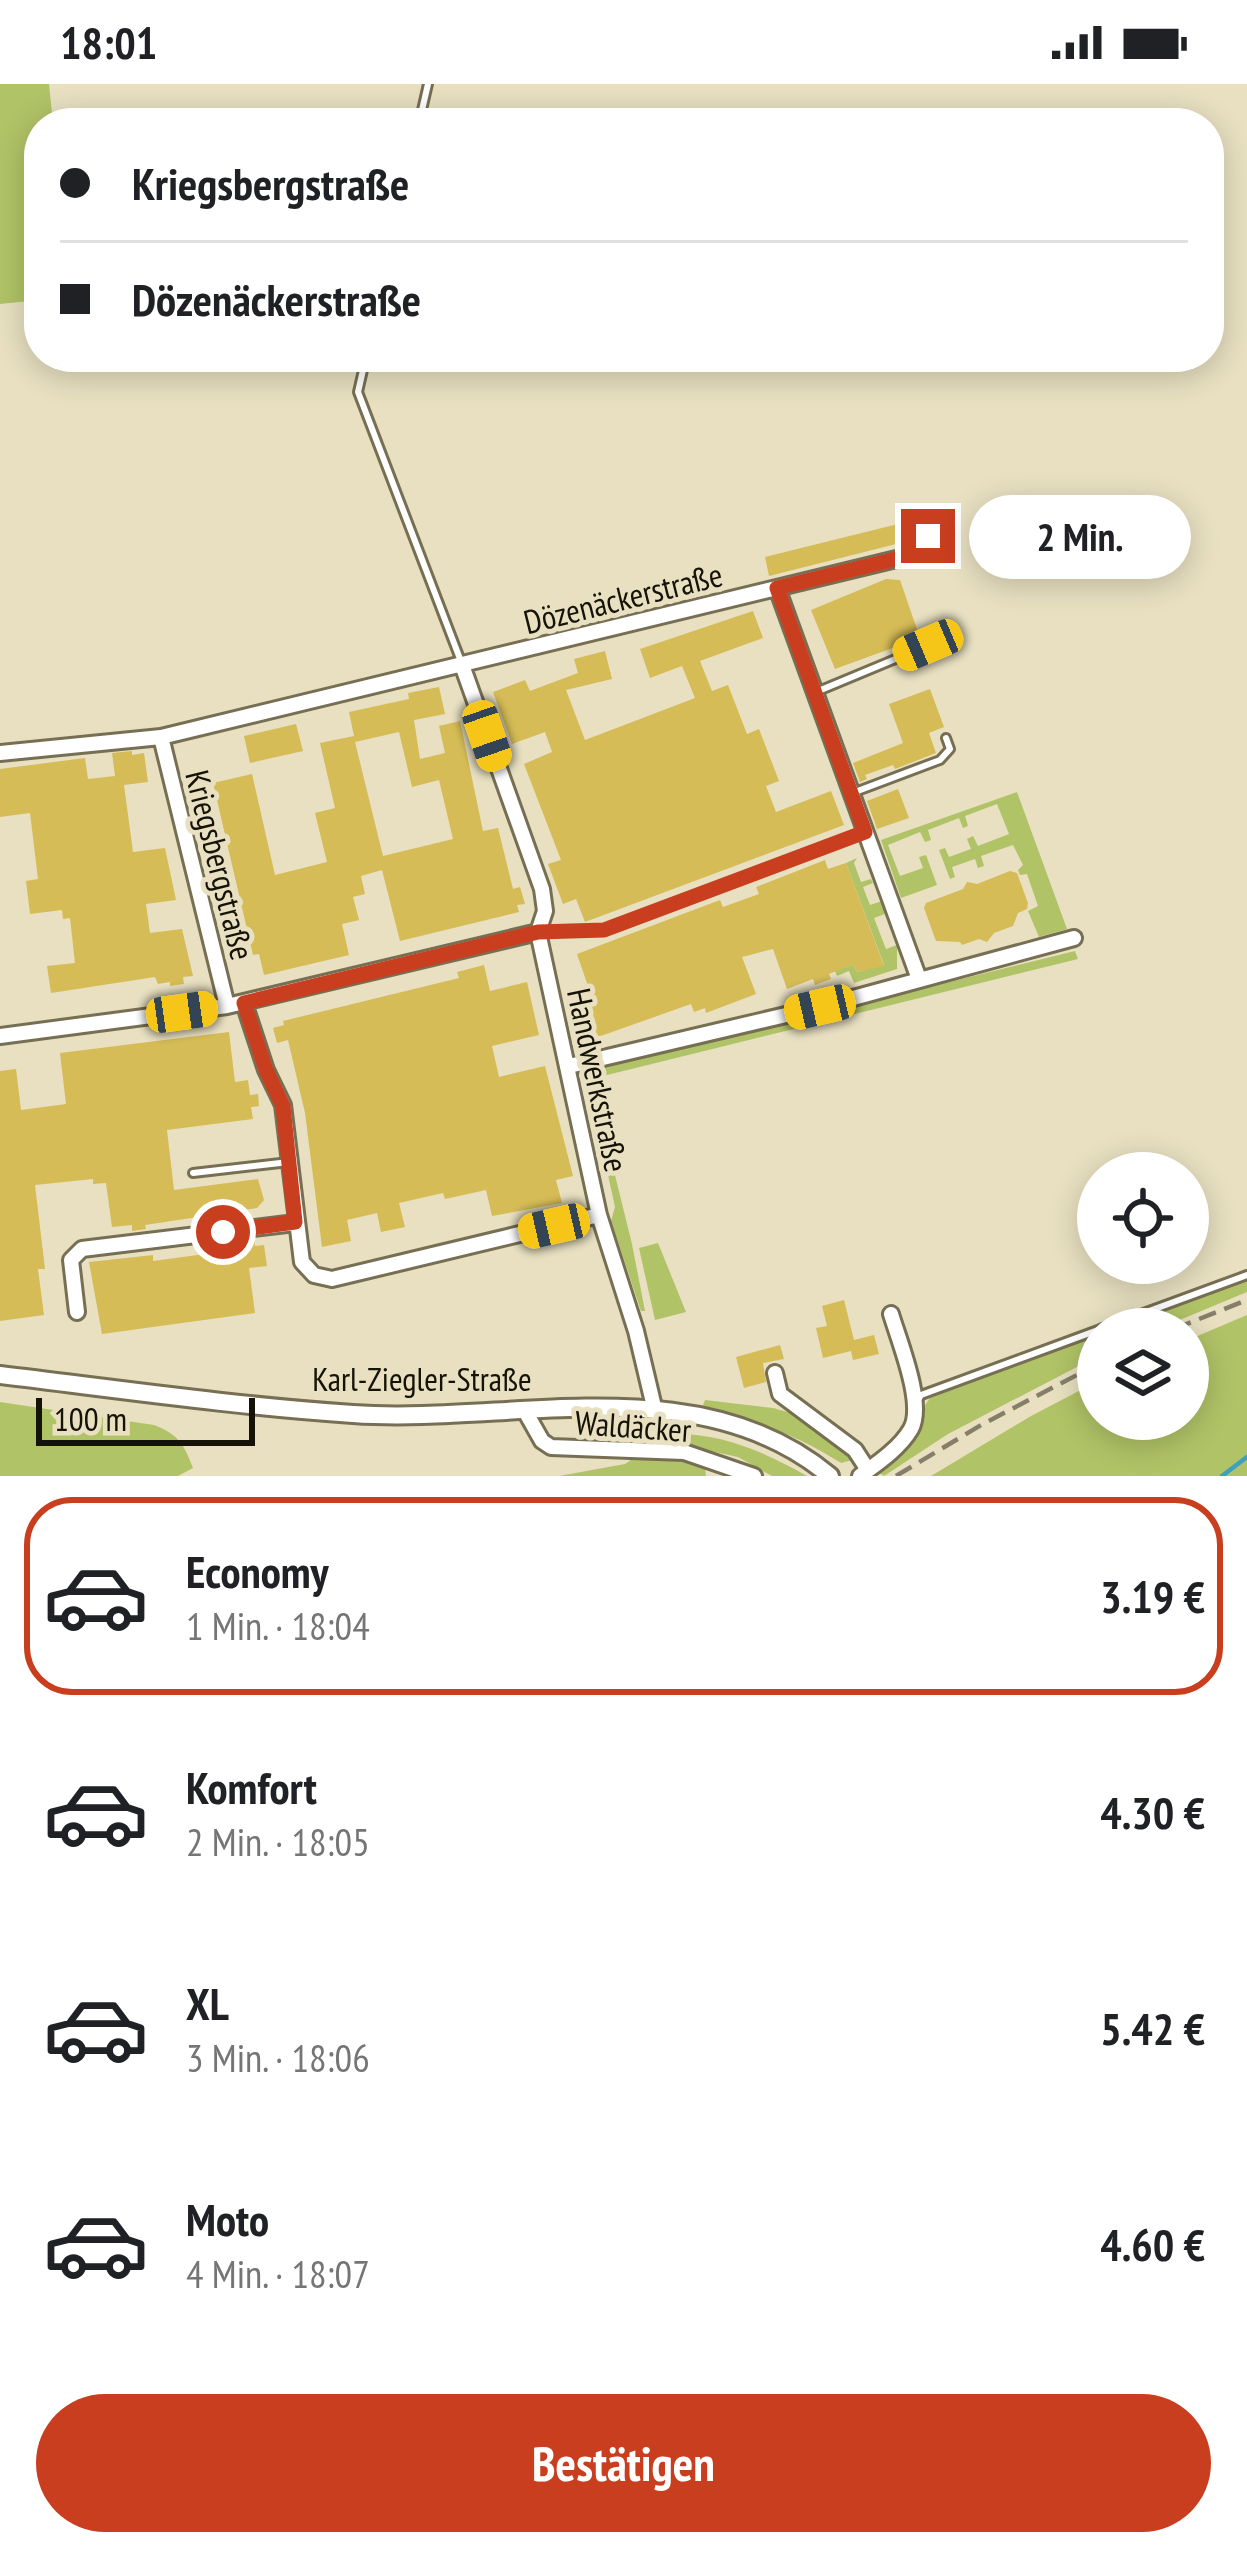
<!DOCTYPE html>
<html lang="de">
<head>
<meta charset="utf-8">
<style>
  body { margin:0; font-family:"PT Sans Narrow",sans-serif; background:#f2f2f2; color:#202124; height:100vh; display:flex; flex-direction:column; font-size:45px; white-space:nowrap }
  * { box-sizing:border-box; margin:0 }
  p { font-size:39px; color:#757577 }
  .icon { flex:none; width:66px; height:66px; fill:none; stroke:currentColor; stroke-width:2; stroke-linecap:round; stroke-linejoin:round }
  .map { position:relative; height:1392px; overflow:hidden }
  .side { display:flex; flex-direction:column; background:#fff; flex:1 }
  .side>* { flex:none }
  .hud { position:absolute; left:24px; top:24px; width:1200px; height:264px; border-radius:48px; box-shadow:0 6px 30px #0003; display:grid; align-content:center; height:264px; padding:0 36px; background:#fff }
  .controls { position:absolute; left:1077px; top:1068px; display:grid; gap:24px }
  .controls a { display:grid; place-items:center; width:132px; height:132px; border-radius:50%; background:#fff; box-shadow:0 6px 30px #0003; font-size:60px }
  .scale { position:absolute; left:36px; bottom:30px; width:219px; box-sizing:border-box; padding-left:12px; border:6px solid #151207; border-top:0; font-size:33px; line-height:42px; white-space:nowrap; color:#151207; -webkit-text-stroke:9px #e8e0c1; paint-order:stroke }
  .end { position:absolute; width:54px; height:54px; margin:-27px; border:15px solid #c83e1e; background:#fff; box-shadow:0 0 0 6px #fff }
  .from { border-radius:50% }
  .bubble { position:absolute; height:84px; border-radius:42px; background:#fff; box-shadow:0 6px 30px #0003; font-size:39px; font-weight:800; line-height:84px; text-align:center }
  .car { position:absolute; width:36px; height:72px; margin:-36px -18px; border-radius:15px; box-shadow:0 0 9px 3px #0007; background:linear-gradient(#f5c518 24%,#345 0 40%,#f5c518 0 76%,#345 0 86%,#f5c518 0) }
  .hud b { display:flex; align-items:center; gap:42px; height:114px; font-size:45px }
  .hud b+b { border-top:3px solid #e0e0e0 }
  .hud i { width:30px; height:30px; background:#202124 }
  ul { padding:21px 0 0; list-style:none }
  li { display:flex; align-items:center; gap:36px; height:198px; margin:0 24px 18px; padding:0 12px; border:6px solid transparent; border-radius:48px }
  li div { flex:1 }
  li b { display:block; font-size:45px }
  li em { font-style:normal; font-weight:800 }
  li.on { border-color:#c83e1e }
  li>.icon { width:108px; height:108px; stroke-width:1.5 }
  .action { display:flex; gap:24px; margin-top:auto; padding:24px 36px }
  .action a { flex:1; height:138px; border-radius:72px; background:#c83e1e; color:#fff; font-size:48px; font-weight:800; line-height:138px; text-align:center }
  .status { display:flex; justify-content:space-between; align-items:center; height:84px; padding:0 60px; background:#fff; direction:ltr }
  .status svg { height:33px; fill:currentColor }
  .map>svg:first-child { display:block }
  .green { fill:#b1c367 }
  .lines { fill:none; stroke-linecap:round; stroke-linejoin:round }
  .stream { stroke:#3fa0bd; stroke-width:4.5 }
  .building { fill:#d5bc57; fill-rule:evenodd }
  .service-casing { stroke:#776f53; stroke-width:12 }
  .minor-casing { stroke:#776f53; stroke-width:20 }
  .tertiary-casing { stroke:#776f53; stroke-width:22 }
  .service { stroke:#fff; stroke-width:6 }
  .minor { stroke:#fff; stroke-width:14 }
  .tertiary { stroke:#fff; stroke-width:16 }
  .rail { stroke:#857f6a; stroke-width:4.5; stroke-dasharray:18 9; stroke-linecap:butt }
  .route { stroke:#c83e1e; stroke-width:15 }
  .labels { text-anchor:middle; stroke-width:10; stroke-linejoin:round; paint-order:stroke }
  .street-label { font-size:33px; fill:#151207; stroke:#e8e0c1 }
</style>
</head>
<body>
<div class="status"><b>18:01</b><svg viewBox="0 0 49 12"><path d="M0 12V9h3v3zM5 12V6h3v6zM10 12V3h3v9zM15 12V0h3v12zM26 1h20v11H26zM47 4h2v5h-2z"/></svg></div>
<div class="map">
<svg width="1247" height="1392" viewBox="0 0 1247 1392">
  <rect width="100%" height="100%" fill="#e8e0c1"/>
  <path class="green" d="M0,0H49L53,39H39V216L0,220Z
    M1017,708L1067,845L1039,853L1028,827L1038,822L1027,790L1020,791L1018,786L1023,781L1013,761L981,772L984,782L978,784L975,775L952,783L955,793L950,795L939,766L945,764L949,773L971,765L967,755L973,752L978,762L1009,750L997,720L965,732L968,742L963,744L959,734L928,746L931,756L925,758L920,748L888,761L900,792L923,784L919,773L926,771L937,801L901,814L881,756Z
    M857,774L854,779L861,798L871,795L873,799L863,803L870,821L882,817L885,830L874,834L886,865L897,861V885L854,899L849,887L837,892L835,887L853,880L857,888L884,881L846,779Z
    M1075,867L1078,875L599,993L598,987L605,983Z
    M591,994L632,1160L645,1227H641L611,1137L615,1123L591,1013Z
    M658,1159L686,1228L655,1236L639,1164Z
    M1247,1194V1208L1158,1245H1112Z
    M1247,1231V1392H931L1031,1332L1098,1297V1335H1188V1256Z
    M1098,1250V1272L948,1350L884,1392L878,1388L930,1314Z
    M705,1316L773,1324L791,1329L836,1358L853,1376L841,1379C796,1351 754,1335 702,1324Z
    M0,1318L154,1341C178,1350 184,1360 193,1384L178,1392H0Z
    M677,1350C725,1350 766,1369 807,1392H772L738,1373L678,1360Z
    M635,1373H668L705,1383L706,1392H559L625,1380Z"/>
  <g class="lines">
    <path class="stream" d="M1222,1392L1247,1373"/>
  </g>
  <path class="building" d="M914,436L917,448L912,456L769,492L765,473Z
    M886,495L900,496L920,554L835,585L811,526Z
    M753,527L763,554L700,577L712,607L728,601L747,650L759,645L779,697L766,702L776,728L831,707L844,741L585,838L576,815L563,820L548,780L561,776L524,680L552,668L545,648L512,660L493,608L525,596L530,607L578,589L574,575L605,567L612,595L566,606L585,656L695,614L682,582L650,594L640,565Z
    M439,603L445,630L414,636L420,675L445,669L439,642L460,637L483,747L498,744L513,805L520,803L525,820L517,821L519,828L400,857L382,786L361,792L365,810L353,813L359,836L342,840L349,871L264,891L259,870L253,871L213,699L252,690L275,791L327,778L315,729L335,724L320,659L354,652L349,628L409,615L408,609ZM399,648L412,703L439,696L453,755L383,772L355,658Z
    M930,605L944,643L929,649L936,669L895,685L893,681L865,691L867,695L860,698L853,679L903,659L889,620Z
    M296,640L303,667L250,679L244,652Z
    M132,667V671L144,669L148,698L124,701L133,768L165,764L176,816L146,820L150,849L182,845L193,892L183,893L184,900L170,902V898L158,900L155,893L51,909L47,882L75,879L70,834L63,835L62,826L30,830L26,797L38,795L30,729L0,733V685L85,674L88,695L115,692L112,669Z
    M898,705L909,734L877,745L867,717Z
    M825,776L828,785L846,779L884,882L857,888L853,880L829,890L831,895L815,901L813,895L787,905L773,865L742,873L756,910L706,929L705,924L694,928L691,920L598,953L582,911L590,908L577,870L720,816L723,823L759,810L756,803Z
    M1010,787L1017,789L1028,819L1027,825L1018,829L1013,842L994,849L987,858L979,855L962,861L960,858L936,857L924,824L926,819L963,805L967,798L977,800Z
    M484,881L490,907L527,898L539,951L492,962L499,993L545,982L573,1092L556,1096L562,1119L492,1132L486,1106L445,1115L443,1109L399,1119L405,1143L381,1148L377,1129L347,1136L351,1157L322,1163L305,1029L288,956L277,959L273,944L284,941L283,937L459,894L457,888Z
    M229,948L235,998L248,996L250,1011L258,1010L259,1022L251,1023L253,1035L167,1046L174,1106L258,1095L264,1116L257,1124L145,1141L146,1145L132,1147V1141L112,1143L106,1099L93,1100V1095L35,1101L45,1185H38L44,1231L0,1237V987L16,985L21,1026L66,1020L60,969Z
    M254,1155L255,1162L264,1161L267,1182L249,1184L255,1229L102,1250L89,1178L153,1171V1177L242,1165L241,1160Z
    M844,1216L854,1256L874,1251L879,1270L853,1276L851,1267L823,1274L816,1244L827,1242L822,1222Z
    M780,1261L784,1275L763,1279L766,1298L744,1304L736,1273Z"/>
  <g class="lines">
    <defs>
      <path id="service" d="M419,39L428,0
        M366,273L358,308L462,580
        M816,608L929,561
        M855,708L940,676L950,665L946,654
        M539,848L604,846L862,749
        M193,1089L289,1078
        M1100,1245L1247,1191
        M918,1316L921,1311L1098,1246"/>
      <path id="minor" d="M777,504L919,895
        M462,581L542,805L545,827L538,848L599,1131L636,1247L655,1327
        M161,653L227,922
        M0,669L161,653L917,470L928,452
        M244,919L266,986L283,1021L302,1178L314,1191L332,1195L599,1131
        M0,952L227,922L538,848
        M569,982L820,923L1074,854
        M77,1228L71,1176L82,1165L295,1139
        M775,1289L780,1310L855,1366L868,1386
        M525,1327L542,1357L551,1363L684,1368L754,1392
        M860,1392C878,1379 900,1364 911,1345C925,1320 899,1257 891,1230"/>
      <path id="tertiary" d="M0,1291C117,1305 235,1322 353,1330C508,1341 698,1281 830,1392"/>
    </defs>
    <use href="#service" class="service-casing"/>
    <use href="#minor" class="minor-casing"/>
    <use href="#tertiary" class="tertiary-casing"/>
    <use href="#service" class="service"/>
    <use href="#minor" class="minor"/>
    <use href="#tertiary" class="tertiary"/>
    <path class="rail" d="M1174,1245L1247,1216
      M896,1392L981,1341L1098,1280"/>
  </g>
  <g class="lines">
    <path class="route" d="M223,1148L295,1138L283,1022L266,986L244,919L538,848L604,846L865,748L777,504L917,470L928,452"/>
  </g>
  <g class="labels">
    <g class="street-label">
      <text transform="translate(623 514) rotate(-14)" y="12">Dözenäckerstraße</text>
      <text transform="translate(220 781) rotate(76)" y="12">Kriegsbergstraße</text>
      <text transform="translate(598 996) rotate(78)" y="12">Handwerkstraße</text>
      <text x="422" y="1307">Karl-Ziegler-Straße</text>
      <text transform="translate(633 1342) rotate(4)" y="12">Waldäcker</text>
    </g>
  </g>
</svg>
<div class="controls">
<a><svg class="icon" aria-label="locate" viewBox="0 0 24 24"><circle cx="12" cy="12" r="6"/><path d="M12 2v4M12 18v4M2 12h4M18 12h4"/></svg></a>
<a><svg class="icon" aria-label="layers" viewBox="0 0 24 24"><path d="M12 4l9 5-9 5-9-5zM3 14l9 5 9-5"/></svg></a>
</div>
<div class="scale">100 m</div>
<i class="end from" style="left:223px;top:1148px"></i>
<i class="end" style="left:928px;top:452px"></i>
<div class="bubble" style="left:969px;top:411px;width:222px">2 Min.</div>
<i class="car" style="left:928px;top:561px;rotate:247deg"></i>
<i class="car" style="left:487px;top:652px;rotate:161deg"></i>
<i class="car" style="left:820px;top:923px;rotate:257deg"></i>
<i class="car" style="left:182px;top:928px;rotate:82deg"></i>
<i class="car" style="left:554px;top:1142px;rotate:257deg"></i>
<div class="hud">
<b><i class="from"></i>Kriegsbergstraße</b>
<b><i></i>Dözenäckerstraße</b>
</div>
</div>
<section class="side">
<ul>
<li class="on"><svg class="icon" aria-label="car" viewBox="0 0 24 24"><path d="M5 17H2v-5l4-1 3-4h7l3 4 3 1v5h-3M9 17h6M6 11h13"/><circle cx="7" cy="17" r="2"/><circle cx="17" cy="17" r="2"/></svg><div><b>Economy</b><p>1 Min. · 18:04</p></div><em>3.19 €</em></li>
<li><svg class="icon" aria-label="car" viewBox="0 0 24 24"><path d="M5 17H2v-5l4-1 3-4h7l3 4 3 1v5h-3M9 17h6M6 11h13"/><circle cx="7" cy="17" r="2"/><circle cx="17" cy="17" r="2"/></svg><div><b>Komfort</b><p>2 Min. · 18:05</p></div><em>4.30 €</em></li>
<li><svg class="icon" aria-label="car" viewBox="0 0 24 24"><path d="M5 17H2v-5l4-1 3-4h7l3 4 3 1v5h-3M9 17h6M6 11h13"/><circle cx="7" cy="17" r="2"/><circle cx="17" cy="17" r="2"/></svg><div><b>XL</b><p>3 Min. · 18:06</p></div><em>5.42 €</em></li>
<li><svg class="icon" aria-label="car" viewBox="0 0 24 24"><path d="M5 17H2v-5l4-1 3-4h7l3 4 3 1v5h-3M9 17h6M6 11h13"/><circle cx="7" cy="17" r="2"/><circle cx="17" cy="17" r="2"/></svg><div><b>Moto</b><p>4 Min. · 18:07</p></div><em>4.60 €</em></li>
</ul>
<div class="action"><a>Bestätigen</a></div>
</section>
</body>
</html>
